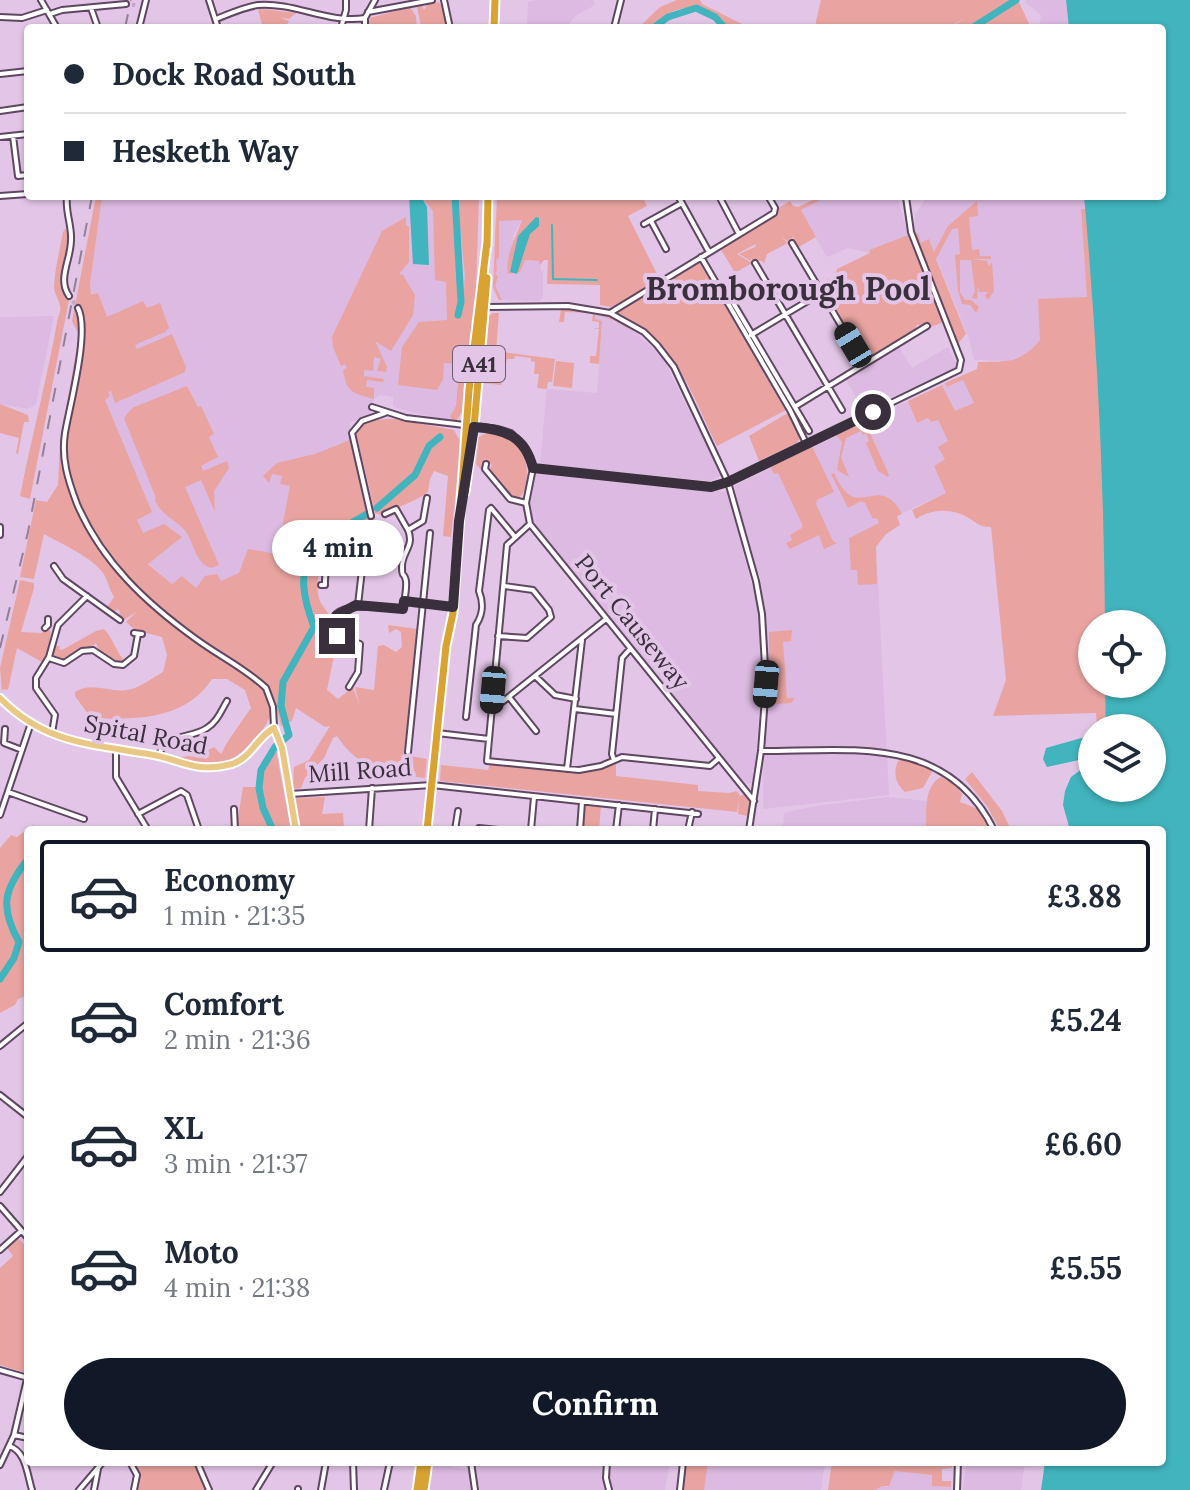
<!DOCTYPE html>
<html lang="en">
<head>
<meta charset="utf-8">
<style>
  body { margin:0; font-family:Lora,serif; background:#f6f6f7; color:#1f2937; height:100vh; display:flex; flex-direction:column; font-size:30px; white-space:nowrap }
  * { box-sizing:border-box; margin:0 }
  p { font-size:26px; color:#747a83 }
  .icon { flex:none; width:44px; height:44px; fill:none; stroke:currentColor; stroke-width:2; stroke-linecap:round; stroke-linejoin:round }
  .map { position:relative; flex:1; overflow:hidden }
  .drawer { position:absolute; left:24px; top:826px; width:1142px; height:640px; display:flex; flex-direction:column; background:#fff; border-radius:8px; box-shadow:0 2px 6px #0004 }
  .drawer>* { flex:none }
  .top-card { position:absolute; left:24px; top:24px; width:1142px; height:176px; border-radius:8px; box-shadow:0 2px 6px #0004; display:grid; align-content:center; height:176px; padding:0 40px; background:#fff }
  .tools { position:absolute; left:1078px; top:610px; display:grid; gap:16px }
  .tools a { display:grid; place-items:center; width:88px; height:88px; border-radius:50%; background:#fff; box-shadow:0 2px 6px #0004; font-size:40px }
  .end { position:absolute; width:36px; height:36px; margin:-18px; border:10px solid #3a2f3c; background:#fff; box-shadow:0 0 0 4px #fff }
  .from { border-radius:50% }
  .bubble { position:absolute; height:56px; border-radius:28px; background:#fff; box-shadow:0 2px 6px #0004; font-size:26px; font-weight:800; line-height:56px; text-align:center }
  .car { position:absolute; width:24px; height:48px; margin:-24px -12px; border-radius:10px; box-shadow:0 0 6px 2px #0007; background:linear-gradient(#222 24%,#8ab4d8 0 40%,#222 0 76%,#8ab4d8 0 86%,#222 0) }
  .top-card b { display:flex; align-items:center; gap:28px; height:76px; font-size:30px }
  .top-card b+b { border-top:2px solid #e0e1e3 }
  .top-card i { width:20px; height:20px; background:#1f2937 }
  ul { padding:14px 0 0; list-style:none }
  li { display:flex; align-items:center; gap:24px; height:112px; margin:0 16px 12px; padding:0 24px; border:4px solid transparent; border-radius:8px }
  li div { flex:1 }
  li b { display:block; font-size:30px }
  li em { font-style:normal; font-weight:800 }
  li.on { border-color:#111827 }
  li>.icon { width:72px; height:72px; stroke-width:1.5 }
  .cta { display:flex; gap:16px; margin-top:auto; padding:16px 40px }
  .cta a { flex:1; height:92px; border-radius:48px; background:#111827; color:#fff; font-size:32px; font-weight:800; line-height:92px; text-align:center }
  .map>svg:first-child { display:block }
  .built { fill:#dcbae1 }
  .green { fill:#e9a4a1 }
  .water { fill:#41b4bd }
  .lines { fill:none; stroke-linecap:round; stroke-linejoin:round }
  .stream { stroke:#41b4bd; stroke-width:2 }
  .river { stroke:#41b4bd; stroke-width:7 }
  .minor-tunnel { stroke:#c1a8c5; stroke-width:4; stroke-dasharray:4 2; stroke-linecap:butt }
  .minor-casing { stroke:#5f4762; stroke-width:8 }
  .major-casing { stroke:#fff; stroke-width:10 }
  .highway-casing { stroke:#fff; stroke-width:11 }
  .minor { stroke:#fff; stroke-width:4 }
  .major { stroke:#e8c884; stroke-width:6 }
  .highway { stroke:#d8a332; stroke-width:7 }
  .rail { stroke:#937f96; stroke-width:2; stroke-dasharray:14 14; stroke-linecap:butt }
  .route { stroke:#3a2f3c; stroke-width:10 }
  .labels { text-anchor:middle; stroke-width:8; stroke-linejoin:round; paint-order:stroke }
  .shield { fill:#e3c6e7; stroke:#6d5c6f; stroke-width:2 }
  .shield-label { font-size:22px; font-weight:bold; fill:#3a2f3c }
  .street-label { font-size:24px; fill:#3a2f3c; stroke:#e3c6e7 }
  .district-label { font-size:32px; font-weight:bold; fill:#3a2f3c; stroke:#e3c6e7 }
</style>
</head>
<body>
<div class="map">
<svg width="1190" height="1490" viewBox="0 0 1190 1490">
  <rect width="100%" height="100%" fill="#e3c6e7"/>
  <path class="built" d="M538,0H593L595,5L577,15L565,28H527L528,2Z
    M1027,0H1066L1069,28H1039L1041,15L1025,2Z
    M102,196H479L457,420L436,418L397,408L393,405V397L380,395L374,399L370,416L350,422V440L366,502L293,541L267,667L145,560L116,530L90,285Z
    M825,196H897L908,235L869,250L870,253L848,248L827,257L800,210Z
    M927,196H1084L1086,210H1081L1088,297L1032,351L1017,361L974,360L969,339L929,240L921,243L914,228L915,215Z
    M496,220H522L513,236L520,272L525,260L540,261L541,271H543V298L539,301L499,300L494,292Z
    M595,314L614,320L627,328L628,326L662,356L721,475L710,481L540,464L547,389L597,393L602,321L595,319Z
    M54,316L36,404L28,409L0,404V317Z
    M899,347L912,368L948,347L958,368L858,411L856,405L859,402L845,379Z
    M963,380L975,403L955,411L942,385L945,383L948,387Z
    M908,401L917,423L928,418L931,422L938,420L949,442L945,459L934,466L946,493L849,538L877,563L889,795L763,809L765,608L760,576L753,562L734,486Z
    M535,473L727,492L756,601L763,663L755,768L752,771L754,775V783L745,784L533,522L530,507Z
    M887,797L928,801L926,830H807L783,827L784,813L816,806Z
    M432,1462H452V1467L466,1469L467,1462H670L665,1490H428Z
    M686,1462H825L821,1490H683Z
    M966,1462H1025L1021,1490H963Z
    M895,1471L932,1475V1486L951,1487V1490H876L882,1486L888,1487Z"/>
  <path class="green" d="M677,0H700L702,4L750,28H728C708,5 687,1 661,18C652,24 649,28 638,28L660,7Z
    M821,0H1018L1031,28H949L966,18L946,28H817L816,21Z
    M439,2L445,12L448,28H433L432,24L421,26L417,7L422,6L424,10L428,4Z
    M410,7L416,16L417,28H367L370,18Z
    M261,9L264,14L262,9L296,13L289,19L281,18L289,21L285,28H263L258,10Z
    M96,196H102L90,285L91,295L98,293L107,317L143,301L147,308L160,303L169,328L165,332L135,345L137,349L172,334L186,367L185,372L115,403L111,391L108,392L110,396L105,400L152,512L137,520L143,533L164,524L182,537L148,564L172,584L182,576L196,588L205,576L217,574L221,581L239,573L248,549L277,554L290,486L280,484L282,476L272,474L269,483L263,476L277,463L315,454L350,440L370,520C344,535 307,565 320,601C323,607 328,611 330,618C333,627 331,633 337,641L327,690L338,699L353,687L359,704L355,687L374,690L378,646L384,645L396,652L402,647L401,632L396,629L389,633L388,625L418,629L404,755L427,759L425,778C388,774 359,770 337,736L333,738L324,758L305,778L301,788L293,789L294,767L309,760L330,726L325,727L296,708L292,721L281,726L276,705L271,707C271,720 265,726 258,735C233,767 214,769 175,758L189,756L195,757L214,747L221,754L228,741L251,708L245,690L227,679H212C186,720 135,720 91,718L75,696V692C92,681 109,693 127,690C140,688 152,678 163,672L167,655L162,637L135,630L126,622L136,612L124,620L119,616L120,612L118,609L114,612L107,607L114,597C109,589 108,581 103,573C93,558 60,543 44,534L34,579L20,577L36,500L47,502L58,485L60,443L79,335L72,321Z
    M421,196H453L458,260L457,314L463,309L465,275L457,196H479L475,321L465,407L457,420H452L450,416L456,406L460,364L444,363L443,379L437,390L398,385L402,347L419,322L447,320L446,282L435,280L433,211Z
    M497,196H642L647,206L628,216L660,280L611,307L600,305V285L547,284L548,260H544L540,265L539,261L525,260L520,272L508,274C505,255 516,238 522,220L499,221V258L496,260L497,270L495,274L498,276L495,286L502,300H499L493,287Z
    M821,196L826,197L801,210L816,237L797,248L793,236L789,242L781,237L788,243L767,254L764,264L762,261H756L759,258L752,262V257L751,261L739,254L755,247L756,244L737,254L752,263L735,273L720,248L724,249L723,246L775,214L777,209L790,201L793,206L798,207Z
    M1084,196H1135L1105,624H1092V684H1131L1128,728H1101L1097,725L1096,713L993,716L1006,680L991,527C979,527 977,523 967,517C951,508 931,509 916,519L912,510L946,493L934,466L945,459L938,447L948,441L938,420L931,422L928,418L917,423L908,401L942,385L955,411L974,403L963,380L947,387L945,383L977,369L978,362C1008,361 1020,364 1040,340L1038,299L1087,297L1081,209H1086Z
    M977,201L978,216L969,217L972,250L979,249L980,256H991V259H972L987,261L989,266L992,262L994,291L988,300L985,296L988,292H979L978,285L977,299L972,298L975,291L971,260H960V292L965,300H971L979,307L976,313L970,305L962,304L958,291L955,255L960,254L958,228L952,229L936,259L966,334L957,345L915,234L918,233L921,243L929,239L934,252L948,226Z
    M406,217V225L409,227V262L399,274L403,275L415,295L413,315L391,351L375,341L387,367L386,372L377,371L381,359L374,357L373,371L364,370V376L384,379L383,382L367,380L366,387L374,388V399C353,393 347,393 343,370L347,368L345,364L341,366L333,347L332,337L382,231Z
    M66,228L69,245L61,286L69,300L30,499L20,496C32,435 47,379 58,317C65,304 54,298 54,286C55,268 60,249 63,232Z
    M908,235L943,322L929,328L927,324L922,327L917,324L915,332L867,360L864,359L820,284L835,275L837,269L870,253L869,250Z
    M699,262L786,410L717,446C688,386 678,346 617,312L621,307Z
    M561,309C580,310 618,310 628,329L614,320L595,314V319L602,321L599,364L590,363V356H596L599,329L593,328H599V322L592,321L593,313L565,312L564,322H559Z
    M493,313H499L496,351L555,359L552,382H548L547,389L537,388L539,374H534L535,362L531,361V358L515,356L514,359H507L501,385L483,383L489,316Z
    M556,361L574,363L572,388L553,386Z
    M187,386L198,407L201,406L214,434L209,437L218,457L201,466L203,471L227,461L229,468L214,491L215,512L201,480L185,487L219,565L211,568C195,563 195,545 186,532C176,519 161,516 155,500L156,498L124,418L132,408Z
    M0,404L28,415L29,422H24L18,454L16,453L19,438L0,433Z
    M786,414H789L800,438L797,443L759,461L749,436Z
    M396,419L454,430L461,443L451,537L443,536L448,476L434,471L430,479L428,492C415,502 397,507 381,515L375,513L356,432C364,419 381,419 396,419Z
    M865,422L889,475L888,477L878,471L866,443L869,441L866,433L863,435L861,431L846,438L841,457L849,477L837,470L842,442L836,435Z
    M486,433C512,435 527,447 527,474C526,484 526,491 519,498L512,497L490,469L492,465L485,459L481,463L483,472L476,464L479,437Z
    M812,446L834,492L817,500L816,504L833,541L837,543L824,549L819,535L790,549L786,543L792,540L790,535L802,528V524L778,473L774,474L770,466Z
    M834,473C858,527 877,469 902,514L897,516L900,525L886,534L876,547L877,584L858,585L857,570H851L849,538L879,523L877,518L873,519L865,503L861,501L848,508L831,474Z
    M20,580L34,583V588L21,632L41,633L49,629L51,632L47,655L42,662L17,648L8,690L3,689L2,692L0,668Z
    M104,629C114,639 115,651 125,661C115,663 98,653 96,643C90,649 77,652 67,660L52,657L54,646H60L59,649L62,650L96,631Z
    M792,630L791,641L783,642L787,698H795L791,703L778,704L769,698V632Z
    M273,750H276L291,830H236L243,787H259L261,770Z
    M902,759L915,761L931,769L932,772L923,788L905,792C895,783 893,773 898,761Z
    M616,762V776L698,785V791L729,793L737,791L740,796L744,794L750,801L748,816L738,814L739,800L737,812L440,781L441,765L488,770L490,764C530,767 579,781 616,762Z
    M972,772L1002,811L1011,830H1000L987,806L965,779Z
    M941,777L953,782L962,794L960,802L978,809L991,830H926C927,812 923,786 941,777Z
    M325,797L322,814L343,813L344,830H335L330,826L300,830L295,798Z
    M585,804L601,806L599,830H582Z
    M33,825L42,830H28V995L18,999L15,1005L0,1013V848L11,835L17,837Z
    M18,1238L28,1248V1367L26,1373L0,1365V1268L13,1256L7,1248Z
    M133,1462H194L206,1490H137L140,1474Z
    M686,1462H708L704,1490H683Z
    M832,1462H953L952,1468L942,1469V1481H951V1487L932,1486V1475L895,1471L889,1486H882L876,1490H828Z"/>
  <path class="water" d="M1066,0H1190V1490H1041L1045,1462H1162V830H1070L1063,805L1065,791L1071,777L1082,769L1079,760L1047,767L1043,759L1046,748L1092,735V788H1152V728H1106L1105,684H1152V624H1105C1104,481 1097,338 1084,196H1162V28H1069Z
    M409,196H421L427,207L429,265L413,264Z
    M536,217L539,218V226L530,234L517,274L510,272L518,236Z"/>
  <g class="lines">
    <path class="stream" d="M552,225L553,279L597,280"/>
    <path class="river" d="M653,28L668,17L696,8L715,17L725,28
      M972,28L1016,0
      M455,196L461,302L458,315
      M377,508L415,475L429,446L440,437
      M273,830L263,808L259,788L261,770L275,747L289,735L281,706L283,682L314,627C289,560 310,546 367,514
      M0,979L14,958L19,942C0,908 3,890 28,859"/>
    <path class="minor-tunnel" d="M126,4L135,5
      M69,296L78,308"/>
    <defs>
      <path id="minor" d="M41,0L57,28
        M209,0L218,28
        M444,0L450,28
        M91,8L98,28
        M368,12L432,0
        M50,14L62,10L126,4
        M0,17L22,18L47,10
        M216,19C229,14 244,7 258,5C295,2 328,24 365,18
        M139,28L146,0
        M341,28L346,10V0
        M365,28V18L375,0
        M614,28L621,0
        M0,74L28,71
        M0,111L28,107
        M13,136L18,176L28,175
        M0,137L28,134
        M0,196L28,194
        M67,196C65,212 72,225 71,240C71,260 57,279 69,296
        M678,196L709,252
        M719,196L739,234
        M651,221L666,249
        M644,224L682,203
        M792,243L864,364
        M701,257L790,410L806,443
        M755,263L842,410
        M718,289H725L809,431
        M486,307L568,306L610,313L644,332L657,345L674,367L728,482L756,581L762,614L766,684L761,751L749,830
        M78,308C90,331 70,404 65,433C61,459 68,480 77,504C102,562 146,603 196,639C219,656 246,669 266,688L273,707L274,727
        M610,313L774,213L775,208L768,196
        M751,335L821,293
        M796,406L927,326
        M372,407L406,418L498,429L511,433L524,446L533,468L526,503L530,524L754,801
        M486,464L485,469L510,499L526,503
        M533,468L711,487L728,482L959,370L961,360L911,232L906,197
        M385,514L396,509L408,530
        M371,516L352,433L362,421L385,413
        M530,524L507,545L487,761L579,770L601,766L622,757L710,766L718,759
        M0,527V535
        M364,552L404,555
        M54,566L63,579L120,620
        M321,585H325C324,563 334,547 354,538L360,543L364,552
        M404,601L453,607
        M358,605L364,552
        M45,628L48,625V619
        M134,633L142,634
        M498,636L527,638L551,617L549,610L533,590L504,586
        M49,658L64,663L82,651L93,650L114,664L123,665L134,656L138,634
        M535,676L555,695L576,699
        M349,687L358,672L360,644L337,636C315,596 386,608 403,609C404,601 407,590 406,581C404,571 402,579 402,568C401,552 415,547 408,530L423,521L427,498
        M509,697L536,731
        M491,708L496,707L606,619
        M575,709L616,714
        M466,717L476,625C483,614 484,604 479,591L489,510L491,508L515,537
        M5,729L4,743L22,750
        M52,733L55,715L36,688V678L49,657L58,625L87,596
        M437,733L489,739
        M116,751V777L148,830
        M761,751C851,751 947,734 994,830
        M408,752L430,533
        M159,756C164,732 190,740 207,728C217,722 221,711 227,701
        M614,760L612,754L622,658L630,649
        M567,769L582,640
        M8,792L84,819
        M290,794L432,785L698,814
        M234,809L235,830
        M138,814L181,791L187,795L199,830
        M0,815L31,723
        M479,828L498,830
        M369,830L372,788
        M455,830L458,811
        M531,830L534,797
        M580,830L582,802
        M616,830L619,805
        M653,830L655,809
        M688,830L692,812
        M0,1046L28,1023
        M0,1095L28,1117
        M0,1192L28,1156
        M0,1206L28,1238
        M0,1250L21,1231
        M0,1370L28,1378
        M14,1435L28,1438
        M9,1446C26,1451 27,1474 32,1490
        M130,1462L137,1475L134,1490
        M197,1462L209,1490
        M353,1462L354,1490
        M471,1462L475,1490
        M607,1462L606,1478L609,1490
        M0,1465L14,1435L28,1375
        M79,1490L103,1462
        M94,1490L98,1469
        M256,1490L273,1462
        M298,1490V1489
        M321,1490L326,1462
        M384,1490L390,1462
        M680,1490L683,1462
        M957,1490L958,1462"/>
      <path id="major" d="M0,698C44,743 90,744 148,754C182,759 193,774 232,764C251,758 257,737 274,728L282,748L296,830"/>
      <path id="highway" d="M494,28L495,0
        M487,246L488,196
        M465,492L474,427L487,278
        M427,830L446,646L453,613L469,390L487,242
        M417,1490L421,1462
        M424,1490L428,1462"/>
    </defs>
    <use href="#minor" class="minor-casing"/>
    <use href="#major" class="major-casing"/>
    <use href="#highway" class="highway-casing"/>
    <use href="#minor" class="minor"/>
    <use href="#major" class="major"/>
    <use href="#highway" class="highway"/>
    <path class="rail" d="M125,28L131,0
      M0,648L28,532L92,196"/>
  </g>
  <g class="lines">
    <path class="route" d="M337,636L333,628L336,616L356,605L403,609L404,601L453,607L459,521L474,427C505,429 525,436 533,468L711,487L728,482L873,412"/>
  </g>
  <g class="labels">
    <rect class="shield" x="453" y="346" width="52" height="36" rx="6"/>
    <g class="shield-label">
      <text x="479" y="372">A41</text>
    </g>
    <g class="street-label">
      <text transform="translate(632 622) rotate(51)" y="8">Port Causeway</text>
      <text transform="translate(146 735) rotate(11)" y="8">Spital Road</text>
      <text transform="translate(360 771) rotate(-4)" y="8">Mill Road</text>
    </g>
    <g class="district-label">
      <text x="788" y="300">Bromborough Pool</text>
    </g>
  </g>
</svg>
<div class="tools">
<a><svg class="icon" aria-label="locate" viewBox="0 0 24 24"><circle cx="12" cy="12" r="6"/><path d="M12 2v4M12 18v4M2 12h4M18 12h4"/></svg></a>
<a><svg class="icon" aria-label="layers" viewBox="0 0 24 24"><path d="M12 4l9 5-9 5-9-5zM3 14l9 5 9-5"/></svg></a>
</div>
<i class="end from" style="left:873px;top:412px"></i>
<i class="end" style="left:337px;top:636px"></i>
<div class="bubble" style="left:272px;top:520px;width:132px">4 min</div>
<i class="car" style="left:853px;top:345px;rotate:329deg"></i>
<i class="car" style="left:766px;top:684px;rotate:185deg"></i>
<i class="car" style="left:493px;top:690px;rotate:185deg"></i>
<div class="top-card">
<b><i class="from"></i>Dock Road South</b>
<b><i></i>Hesketh Way</b>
</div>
<section class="drawer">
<ul>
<li class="on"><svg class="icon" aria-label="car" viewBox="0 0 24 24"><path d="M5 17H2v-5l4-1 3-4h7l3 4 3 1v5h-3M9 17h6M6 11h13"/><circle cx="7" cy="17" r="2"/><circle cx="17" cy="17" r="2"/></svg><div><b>Economy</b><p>1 min · 21:35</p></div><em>£3.88</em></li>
<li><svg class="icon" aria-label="car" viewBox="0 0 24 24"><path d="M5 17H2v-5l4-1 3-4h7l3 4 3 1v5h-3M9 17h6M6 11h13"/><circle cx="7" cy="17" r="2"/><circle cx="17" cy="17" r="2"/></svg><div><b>Comfort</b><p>2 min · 21:36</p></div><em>£5.24</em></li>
<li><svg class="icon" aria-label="car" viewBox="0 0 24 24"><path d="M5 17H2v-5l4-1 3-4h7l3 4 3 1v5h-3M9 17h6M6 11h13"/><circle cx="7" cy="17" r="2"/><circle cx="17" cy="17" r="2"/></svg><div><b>XL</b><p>3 min · 21:37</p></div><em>£6.60</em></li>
<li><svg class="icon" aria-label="car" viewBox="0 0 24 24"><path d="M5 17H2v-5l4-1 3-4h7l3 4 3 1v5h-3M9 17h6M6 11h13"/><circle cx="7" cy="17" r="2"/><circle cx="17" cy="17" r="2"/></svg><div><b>Moto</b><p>4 min · 21:38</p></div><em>£5.55</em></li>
</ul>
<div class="cta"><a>Confirm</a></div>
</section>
</div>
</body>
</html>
